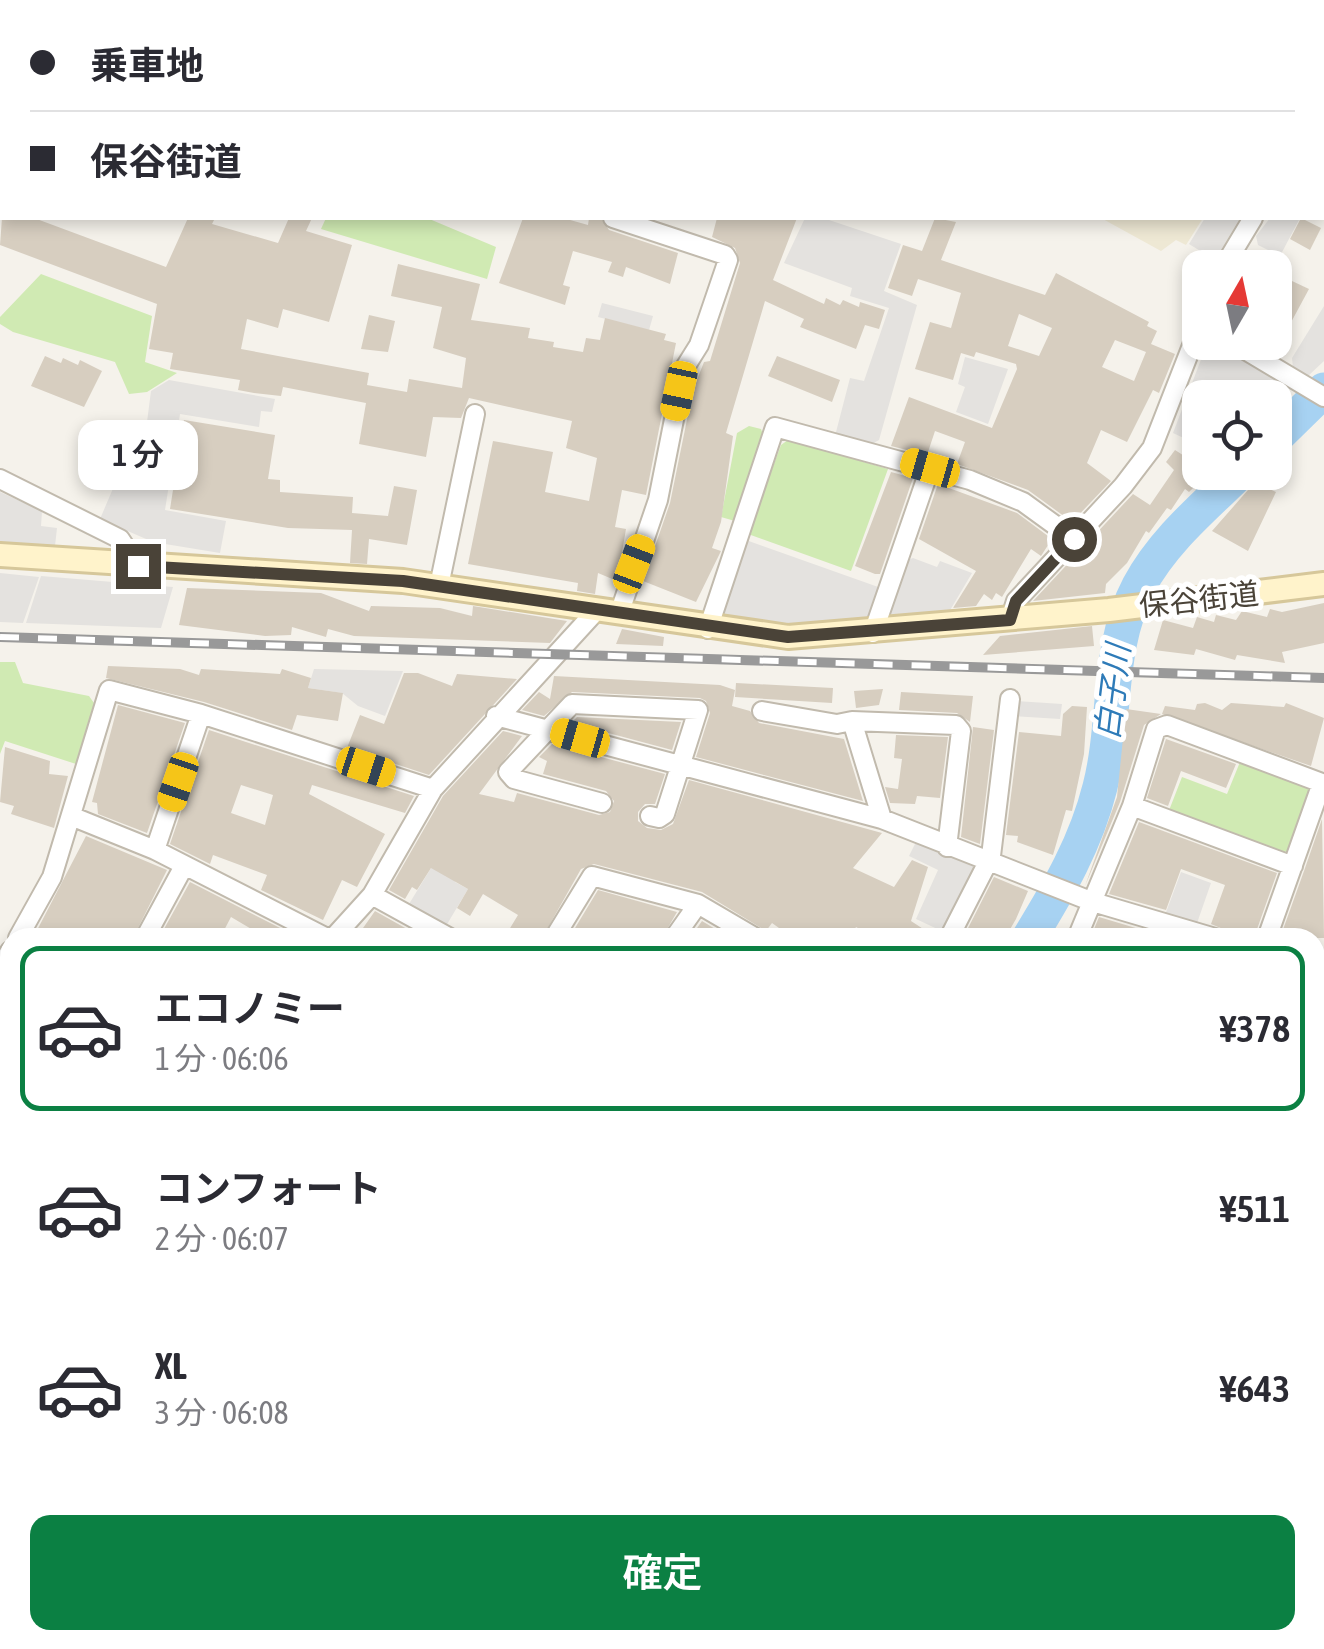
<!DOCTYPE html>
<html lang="ja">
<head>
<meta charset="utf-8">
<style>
  body { margin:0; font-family:"Asap Condensed","Noto Sans JP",sans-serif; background:#f2f2f3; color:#2b2b33; height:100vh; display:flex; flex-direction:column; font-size:38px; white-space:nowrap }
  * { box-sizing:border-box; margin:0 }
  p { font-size:32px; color:#7c7c81 }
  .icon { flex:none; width:55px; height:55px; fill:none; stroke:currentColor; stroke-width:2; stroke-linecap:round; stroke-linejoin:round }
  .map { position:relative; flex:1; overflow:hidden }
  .drawer { position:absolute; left:0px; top:928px; width:1325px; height:722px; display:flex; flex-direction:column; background:#fff; border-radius:30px 30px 0 0; box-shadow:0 5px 15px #0003 }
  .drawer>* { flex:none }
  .top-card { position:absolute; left:0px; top:0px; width:1325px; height:220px; box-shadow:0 5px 15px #0003; display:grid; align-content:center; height:220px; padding:0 30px; background:#fff }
  .needle { width:65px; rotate:9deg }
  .controls { position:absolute; left:1182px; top:250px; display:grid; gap:20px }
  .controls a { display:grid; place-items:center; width:110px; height:110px; border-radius:20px; background:#fff; box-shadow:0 5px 15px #0003; font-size:50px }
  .end { position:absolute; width:45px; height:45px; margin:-22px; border:12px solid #4a4338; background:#fff; box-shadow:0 0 0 5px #fff }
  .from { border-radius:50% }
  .bubble { position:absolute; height:70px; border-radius:20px; background:#fff; box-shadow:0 5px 15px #0003; font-size:32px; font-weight:600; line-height:70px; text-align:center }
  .car { position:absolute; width:30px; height:60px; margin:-30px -15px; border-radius:12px; box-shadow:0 0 8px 2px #0007; background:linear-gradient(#f5c518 24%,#345 0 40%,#f5c518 0 76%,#345 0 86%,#f5c518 0) }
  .top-card b { display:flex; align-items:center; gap:35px; height:95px; font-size:38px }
  .top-card b+b { border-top:2px solid #e1e1e2 }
  .top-card i { width:25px; height:25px; background:#2b2b33 }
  ul { padding:18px 0 0; list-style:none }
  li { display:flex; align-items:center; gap:30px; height:165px; margin:0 20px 15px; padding:0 10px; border:5px solid transparent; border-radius:20px }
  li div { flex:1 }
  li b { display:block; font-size:38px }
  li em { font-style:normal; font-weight:600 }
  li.selected { border-color:#0b8043 }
  li>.icon { width:90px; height:90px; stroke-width:1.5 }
  .primary-button { display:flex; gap:20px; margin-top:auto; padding:20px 30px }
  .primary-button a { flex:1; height:115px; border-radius:20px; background:#0b8043; color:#fff; font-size:40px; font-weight:600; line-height:115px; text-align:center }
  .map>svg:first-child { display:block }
  .education { fill:#eee8d4 }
  .green { fill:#d0eab3 }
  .parking { fill:#e4e2df }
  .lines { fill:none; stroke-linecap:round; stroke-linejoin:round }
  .river { stroke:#a7d2f2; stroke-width:35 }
  .building { fill:#d7cec0; fill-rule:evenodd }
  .street-casing { stroke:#c1baad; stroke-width:22 }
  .secondary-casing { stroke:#d6c79a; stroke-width:28 }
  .street { stroke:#fff; stroke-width:18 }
  .secondary { stroke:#fff3cb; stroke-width:22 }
  .rail-casing { stroke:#999; stroke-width:10 }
  .rail { stroke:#fff; stroke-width:6; stroke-dasharray:19; stroke-linecap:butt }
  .route { stroke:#4a4338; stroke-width:12 }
  .labels { text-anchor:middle; stroke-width:10; stroke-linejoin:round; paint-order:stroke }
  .street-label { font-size:30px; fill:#4a4338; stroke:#fff }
  .water-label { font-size:32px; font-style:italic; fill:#2e7bb8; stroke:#fff }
</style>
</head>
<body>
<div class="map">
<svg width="1324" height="1649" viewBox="0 0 1324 1649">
  <rect width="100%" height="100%" fill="#f5f2eb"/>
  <path class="education" d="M1101,218H1203L1186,245L1176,240L1161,251Z"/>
  <path class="green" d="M326,218H427L496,247L487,279L321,229Z
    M41,274L152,316L145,362L177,373L147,392L129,394L115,362L13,332L0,324V317Z
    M749,426L761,429L764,437L735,521L721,517L737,433Z
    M788,440L888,469L851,571L748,534L781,445Z
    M0,662H15L23,683L89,696L94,703L76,764L5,741L0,754Z
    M1240,762L1310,788L1288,851L1278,854L1168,813L1182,777L1227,794Z"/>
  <path class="parking" d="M805,218H823L901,244L884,291L917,305L879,440L870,445L835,436L850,378L864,381L889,308L850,296L852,288L784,263Z
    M1205,218H1240L1215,260L1189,244Z
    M1270,218H1300L1280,256L1258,245L1256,236Z
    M602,303L653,316L649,330L598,317Z
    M1324,306V361L1308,376L1293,368L1292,358Z
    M1218,345L1283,382L1266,397L1244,393L1239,397L1200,398V434L1192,442L1173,433L1205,349L1215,352Z
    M965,357L1008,369L988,424L956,412L965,387L958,384Z
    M169,380L275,399L272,412L261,411L259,427L180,414L165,510L226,521L220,553L153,542L100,519L129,451L143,453L151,391Z
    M0,492L42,511L41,526L57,528L55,546L0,542Z
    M746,540L881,588L870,617L866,622L803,626L727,617L721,608Z
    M913,558L937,567L940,561L972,573L949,612L891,617L886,611L905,561Z
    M0,573L39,577L23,623L0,622Z
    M41,576L173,587L161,628L26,623Z
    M314,669L403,671L385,716L358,706L342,693L308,688Z
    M1015,701L1062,704L1060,719L1014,716Z
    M917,840L977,868L946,933L916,919L938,870L909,856Z
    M447,842L455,882L468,889L446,926L409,904Z
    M1181,872L1211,883L1196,926L1165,915Z"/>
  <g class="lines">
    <path class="river" d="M1275,438L1324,390
      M1029,938C1059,889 1086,843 1100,787C1117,721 1106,648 1139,586C1163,541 1203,508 1240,472"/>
  </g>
  <path class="building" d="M2,218H34L166,267L188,218H215L212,224L278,243L289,218H312L306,231L352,245L329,322L283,309L278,328L247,319L241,349L369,373L367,385L407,392L409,379L462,388L466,358L433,348L442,307L391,296L398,264L480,284L471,320L530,328L528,338L554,342L553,347L583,352L586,338L600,340L605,318L666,334L664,340L676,343L646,495L622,490L615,527L626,529L617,581L598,573L595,594L577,591L578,583L468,564L493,441L553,452L545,492L589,501L597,458L566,448L572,421L469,398L461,418L433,417L426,457L359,444L366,403L283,387L281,396L254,393L238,390L240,380L170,369L173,353L149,349L157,304L0,245Z
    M523,218H563L588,225L589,218H601L609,230L678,253L670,284L626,267L623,277L608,272L612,262L573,251L563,285L570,287L565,305L499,283Z
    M717,218H797L773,280L824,304L826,298L840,305L843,300L859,307L860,302L885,310L879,329L865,325L856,349L800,327L804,319L765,301L726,433L733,436L721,522L712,548L721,551L696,602L643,581L670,503L693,390L704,362L710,361L740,263L735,248L712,237Z
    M935,218L956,222L941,260L1045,295L1056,273L1149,322L1147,326L1157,331L1151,344L1175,354L1159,393L1153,390L1127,442L1101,430L1087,463L1111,481L1072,522L1028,490L957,464L965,442L935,431L927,455L891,446L909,397L992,428L1017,369L1016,364L976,352L974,357L961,353L953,380L915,369L930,322L951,328L961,293L918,279L912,296L888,288L903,245L922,251ZM1019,314L1052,328L1039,356L1008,346ZM1115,340L1146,352L1134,381L1102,367Z
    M1301,218L1321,228L1310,250L1290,239Z
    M1275,273L1309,289L1275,352Z
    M369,315L395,321L388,352L361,349Z
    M45,356L61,363L63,358L78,365L80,360L102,371L84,407L31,386Z
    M777,356L840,380L832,402L768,376Z
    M184,420L275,435L268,479L280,480V492L353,497L352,513L388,516L394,486L417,490L407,545L369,539L367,564L350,563L352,530L288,528L170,509Z
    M109,432L127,442L115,465L97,456Z
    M1175,450L1200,466V481L1189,492L1185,489L1171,510L1167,508L1149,533L1146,531L1127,563L1106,584L1105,593L1033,601L1133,494L1150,505L1174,470L1166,462Z
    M891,472L913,478L880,574H875L855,566Z
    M1255,482L1276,492L1248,551L1212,531Z
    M938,484L1017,513L1052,539L1041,556L1031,549L1002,597L996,593L992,600L984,594L976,606L953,608L976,571L919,539Z
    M187,588L321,593L369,611L371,606L440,608L472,616L473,606L567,621L550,643L354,636L328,629L326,637L292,627L291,635L265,636L179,625Z
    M1324,603V643L1282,652L1285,663L1237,655L1235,660L1196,649L1194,655L1154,650L1163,620L1193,628L1197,617L1214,622L1216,615L1236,620L1242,611L1267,617L1270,609L1282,612Z
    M1092,626L1094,646L983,655L1000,636Z
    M622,629L664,637L663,646L616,644Z
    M108,666L180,669L199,675L201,669L280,674L282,669L311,678L308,688L343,693L338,721L297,715L292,730L204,702L106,678Z
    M404,673H418L452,686L457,674L517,679L429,775L347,748L360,715L384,724Z
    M554,676L720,685L735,690L732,706L750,711L759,723L844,739L863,801L696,757L710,713L706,701L700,698L572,692L544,716L522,710L539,692L550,699Z
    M736,683L833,688L832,703L735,697Z
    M883,689L879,705L856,708L854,691Z
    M901,692L973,696L970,722L957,713L899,710Z
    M1205,703L1222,710L1231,703L1284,707L1286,703L1324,718L1311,766L1162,714L1165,706L1195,710L1197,704Z
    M118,705L185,723L147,833L98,814L97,803L92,802Z
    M1072,706L1087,707L1084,754L1072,811L1066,810L1053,855L1017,842L1018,836L1006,835L1019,732L1061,736L1063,714Z
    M1126,709L1161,714L1144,725L1120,802L1085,886L1117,797Z
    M577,717L681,722L672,750L571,723Z
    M973,727L994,730L980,844L961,837Z
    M209,730L414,796L405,813L312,785L309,794L385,834L357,887L342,880L323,920L261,890L267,875L213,855L210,864L170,844ZM241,785L273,795L265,825L231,813Z
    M503,731L522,736L479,794L514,802L517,793L599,815L610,812L614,801L606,791L543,774L547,761L539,757L552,744L665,774L655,804H645L638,812V821L647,828L661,830L673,824L689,780L882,833L853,868L894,887L912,860L928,867L911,921L937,938H876L856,927L850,938H793L772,923L766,931L702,892L594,864L581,869L542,938H504L518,915L483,894L470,916L457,908L468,889L431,868L417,890L412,887L405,899L389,890L443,796Z
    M896,735L948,737L940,798L917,796L915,804L890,803L885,787L898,789L902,759L894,758Z
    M1166,739L1236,764L1226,788L1181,771L1168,806L1147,798Z
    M5,747L50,761L49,774L68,776L54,828L11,814L14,806L0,802Z
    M1322,819L1324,938H1280L1304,871Z
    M1139,822L1277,873L1256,932L1250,930L1247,938H1227L1223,929L1211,924L1225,885L1181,869L1166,910L1109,894Z
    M86,836L167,870L133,938H33Z
    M994,877L1028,891L1016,919L1005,938H963Z
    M190,882L286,931L282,938H255L258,933L231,917L220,938H159Z
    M598,890L677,912L662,938H569Z
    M375,911L423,938H356Z
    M1099,917L1169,938H1098L1092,934Z
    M702,921L730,938H690Z"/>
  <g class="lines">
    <defs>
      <path id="street" d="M201,0L207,2
        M614,0L620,2
        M423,2L424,0
        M542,2L543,0
        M689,2L690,0
        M0,54L2,55
        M1322,116L1324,114
        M613,218L725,255L728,260L699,345L684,369L658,500L619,614
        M1223,268L1253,218
        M1232,342L1324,397
        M0,479L120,539L138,566
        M439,586L475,414
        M1010,620L1016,601L1123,486L1152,448L1200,325
        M708,629L775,427L970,480L1023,502L1074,539
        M873,633L930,468
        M762,711L837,724L852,721
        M496,716L882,819L1093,902L1215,938
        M602,803L514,779L508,772L572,704L698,710L665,814L659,818L650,816
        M1132,806L1293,866
        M71,816L155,850L327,938
        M882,819L852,721L956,725L961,731L947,847
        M155,850L201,714
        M372,895L450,938
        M18,938L52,877L109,690L201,714L433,789
        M145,938L184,866
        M333,938L372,895L433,789L596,611
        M554,938L592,876L698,904L756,938
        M674,938L698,904
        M949,938L991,856L1010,699
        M1077,938L1132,806L1156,729L1167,725L1322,783L1267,938
        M0,969L10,951
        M1315,999L1324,1007
        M1315,1097L1324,1089
        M0,1172L10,1177
        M1315,1210L1324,1202
        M1315,1393L1324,1398
        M0,1404L10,1393
        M1315,1480L1324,1485
        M19,1640L40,1649
        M822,1640L830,1649
        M189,1649L192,1640
        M429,1649L431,1640
        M562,1649L566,1640
        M982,1649L989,1640
        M1232,1649L1236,1640"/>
      <path id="secondary" d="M0,555L403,581L788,637L1109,610L1324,584"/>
    </defs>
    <use href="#street" class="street-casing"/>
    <use href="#secondary" class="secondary-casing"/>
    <use href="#street" class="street"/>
    <use href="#secondary" class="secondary"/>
    <defs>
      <path id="rail" d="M0,637L1324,678"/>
    </defs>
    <use href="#rail" class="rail-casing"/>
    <use href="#rail" class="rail"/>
  </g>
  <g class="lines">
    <path class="route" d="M138,566L403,581L788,637L1010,620L1016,601L1074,539"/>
  </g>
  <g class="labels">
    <g class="street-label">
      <text transform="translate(1199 600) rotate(-6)" y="10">保谷街道</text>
    </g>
    <g class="water-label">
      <text transform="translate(1113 692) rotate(-83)" y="11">白子川</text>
    </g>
  </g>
</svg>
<div class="controls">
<a><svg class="needle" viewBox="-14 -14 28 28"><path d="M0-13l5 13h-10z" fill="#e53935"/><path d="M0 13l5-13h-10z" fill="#7c7c81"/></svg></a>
<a><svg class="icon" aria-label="locate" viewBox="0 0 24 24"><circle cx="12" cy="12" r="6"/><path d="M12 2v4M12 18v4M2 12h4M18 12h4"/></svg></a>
</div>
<i class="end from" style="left:1074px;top:539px"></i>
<i class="end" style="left:138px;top:566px"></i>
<div class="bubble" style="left:78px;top:420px;width:120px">1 分</div>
<i class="car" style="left:679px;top:391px;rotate:192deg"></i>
<i class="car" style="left:930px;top:468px;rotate:286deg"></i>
<i class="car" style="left:634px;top:564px;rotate:21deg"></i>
<i class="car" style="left:580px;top:738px;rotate:286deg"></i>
<i class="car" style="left:366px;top:767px;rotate:108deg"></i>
<i class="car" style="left:178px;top:782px;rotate:199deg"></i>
<div class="top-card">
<b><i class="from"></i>乗車地</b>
<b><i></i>保谷街道</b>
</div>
<section class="drawer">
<ul>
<li class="selected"><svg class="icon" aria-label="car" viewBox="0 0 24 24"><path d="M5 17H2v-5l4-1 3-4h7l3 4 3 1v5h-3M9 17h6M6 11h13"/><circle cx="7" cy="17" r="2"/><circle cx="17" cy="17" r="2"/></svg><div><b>エコノミー</b><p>1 分 · 06:06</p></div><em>¥378</em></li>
<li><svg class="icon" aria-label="car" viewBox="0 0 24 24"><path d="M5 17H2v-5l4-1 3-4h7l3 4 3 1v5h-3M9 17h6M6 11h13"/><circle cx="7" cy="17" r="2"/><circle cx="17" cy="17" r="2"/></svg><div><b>コンフォート</b><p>2 分 · 06:07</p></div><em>¥511</em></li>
<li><svg class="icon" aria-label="car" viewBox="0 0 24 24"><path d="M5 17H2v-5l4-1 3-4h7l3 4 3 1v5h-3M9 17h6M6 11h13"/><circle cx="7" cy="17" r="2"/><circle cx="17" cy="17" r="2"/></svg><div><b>XL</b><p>3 分 · 06:08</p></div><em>¥643</em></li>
</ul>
<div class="primary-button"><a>確定</a></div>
</section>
</div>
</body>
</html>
